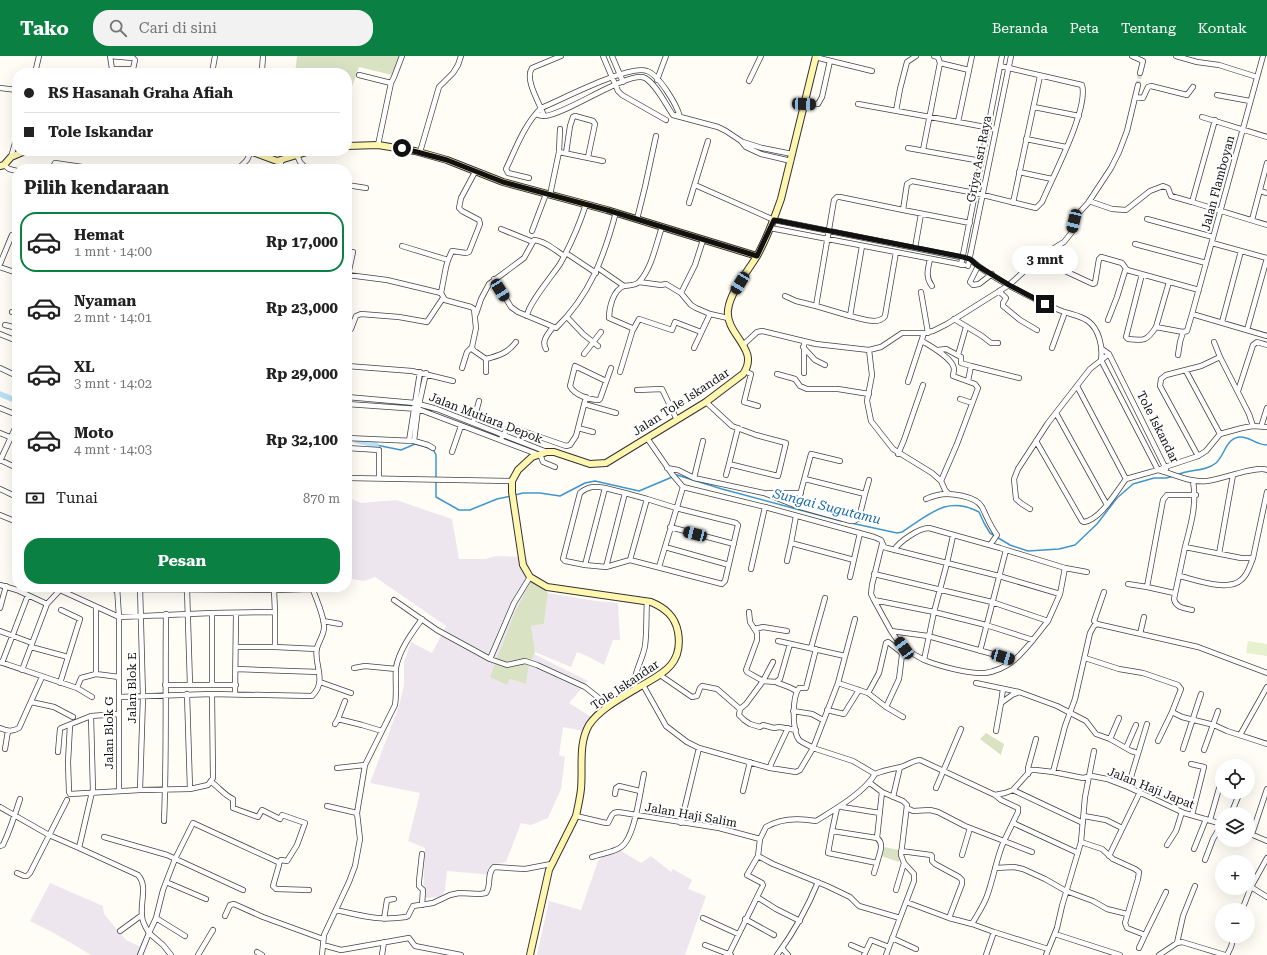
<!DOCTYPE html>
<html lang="id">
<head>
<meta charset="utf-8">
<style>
  body { margin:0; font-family:"Roboto Serif",serif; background:#f2f2f2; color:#222; height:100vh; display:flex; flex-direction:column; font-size:15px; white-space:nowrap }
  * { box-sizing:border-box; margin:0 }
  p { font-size:13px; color:#767676 }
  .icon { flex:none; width:22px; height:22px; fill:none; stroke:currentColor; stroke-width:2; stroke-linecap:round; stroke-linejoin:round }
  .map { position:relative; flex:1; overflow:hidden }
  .details { position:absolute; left:12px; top:108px; width:340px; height:428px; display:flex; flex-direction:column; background:#fff; border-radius:16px; box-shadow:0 4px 16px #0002 }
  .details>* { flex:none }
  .guide { position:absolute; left:12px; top:12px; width:340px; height:88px; border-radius:16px; box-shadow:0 4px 16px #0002; display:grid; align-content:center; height:88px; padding:0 12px; background:#fff }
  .buttons { position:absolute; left:1215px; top:703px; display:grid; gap:8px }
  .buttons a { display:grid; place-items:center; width:40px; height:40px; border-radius:50%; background:#fff; box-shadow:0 4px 16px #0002; font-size:20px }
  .end { position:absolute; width:18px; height:18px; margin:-9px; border:5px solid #111; background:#fff; box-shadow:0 0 0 2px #fff }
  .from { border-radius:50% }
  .bubble { position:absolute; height:28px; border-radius:14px; background:#fff; box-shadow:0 4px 16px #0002; font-size:13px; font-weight:700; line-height:28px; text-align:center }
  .car { position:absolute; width:12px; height:24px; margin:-12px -6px; border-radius:5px; box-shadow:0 0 3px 1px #0007; background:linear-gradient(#222 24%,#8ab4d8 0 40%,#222 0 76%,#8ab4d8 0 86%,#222 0) }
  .guide b { display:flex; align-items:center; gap:14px; height:38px; font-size:15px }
  .guide b+b { border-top:1px solid #e0e0e0 }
  .guide i { width:10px; height:10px; background:#222 }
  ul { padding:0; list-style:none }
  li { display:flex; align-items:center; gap:12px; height:60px; margin:0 8px 6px; padding:0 4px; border:2px solid transparent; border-radius:16px }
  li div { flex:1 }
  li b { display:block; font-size:15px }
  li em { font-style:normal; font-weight:700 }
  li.selected { border-color:#0b8043 }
  li>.icon { width:36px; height:36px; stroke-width:1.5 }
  h2 { padding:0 12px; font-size:18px; line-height:48px }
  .pay { display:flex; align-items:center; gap:10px; height:44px; padding:0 12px; font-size:15px }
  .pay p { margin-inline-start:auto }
  .action { display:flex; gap:8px; margin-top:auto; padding:8px 12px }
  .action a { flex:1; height:46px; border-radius:16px; background:#0b8043; color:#fff; font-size:16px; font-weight:700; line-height:46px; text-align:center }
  header { display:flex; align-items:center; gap:24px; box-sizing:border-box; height:56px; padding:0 20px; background:#0b8043; color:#fff }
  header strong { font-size:19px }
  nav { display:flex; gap:22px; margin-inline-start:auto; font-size:14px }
  .search { width:280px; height:36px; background:#f2f2f2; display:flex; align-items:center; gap:10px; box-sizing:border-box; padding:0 14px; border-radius:16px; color:#767676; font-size:15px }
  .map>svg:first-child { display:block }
  .industrial { fill:#eee6ef }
  .cemetery { fill:#d9e3c4 }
  .pitch { fill:#e6f2cf }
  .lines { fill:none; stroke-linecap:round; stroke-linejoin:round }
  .stream { stroke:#3f96cf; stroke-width:1.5 }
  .canal { stroke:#b9e0f7; stroke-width:5.5 }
  .street-tunnel { stroke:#dbdad3; stroke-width:4.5; stroke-dasharray:4.5 2; stroke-linecap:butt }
  .street-casing { stroke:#444; stroke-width:6 }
  .secondary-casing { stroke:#333; stroke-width:8 }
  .street { stroke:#fff; stroke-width:4.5 }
  .secondary { stroke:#fff6b0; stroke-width:6 }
  .route { stroke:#111; stroke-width:5 }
  .labels { text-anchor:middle; stroke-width:4; stroke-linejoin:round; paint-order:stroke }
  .street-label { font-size:12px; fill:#111; stroke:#fff }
  .water-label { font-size:13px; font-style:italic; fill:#1768a6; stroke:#fff }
</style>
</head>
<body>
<header>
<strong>Tako</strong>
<div class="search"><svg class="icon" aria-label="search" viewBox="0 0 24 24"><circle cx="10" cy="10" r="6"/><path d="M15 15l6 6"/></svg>Cari di sini</div>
<nav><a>Beranda</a><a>Peta</a><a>Tentang</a><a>Kontak</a></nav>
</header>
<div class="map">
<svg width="1267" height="899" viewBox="0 0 1267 899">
  <rect width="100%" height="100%" fill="#fffdf5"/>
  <path class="industrial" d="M347,441L361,447L396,444L452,463L459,503H485L496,500L526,501L533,521L507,629L510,623L526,628L529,610L534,598L588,625L569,647L593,662L588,676L563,671L559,699L565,701L561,733L548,762L531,769L521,767L506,806L496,808L494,819L447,815L445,834L441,841L423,842L425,792L408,785L420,737L370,727L399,650L404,629V606L411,586L432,597L446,570L375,521L364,525L347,522Z
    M548,537L596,545L618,547L620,584H613L604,609L587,600L577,596L571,611L535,596L530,570L544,568Z
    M613,790L641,807L651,800L671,816L673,813L692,824L688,833L706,840L685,899H537L549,845L581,854L598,805Z
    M50,827L103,850L104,858L126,884L145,893L143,899H91L54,877L30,865Z"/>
  <path class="cemetery" d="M297,0H400L396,20L359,11L349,39H347V17H295Z
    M533,521L548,537L544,568L531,570L535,596L529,610L526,628L510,623L507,629L490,621L514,558Z
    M986,677L1004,688L1001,699L980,683Z
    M884,791L899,794V806L881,800Z"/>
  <path class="pitch" d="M1248,585L1267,588V600L1246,597Z"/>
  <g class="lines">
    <path class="stream" d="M376,389L401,394L415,388L426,391L434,395L436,399V422
      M1177,419C1189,413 1205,416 1216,407C1225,399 1226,381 1241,381C1250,381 1256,389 1267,389
      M436,426V441L459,454H470L497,443L511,440
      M515,439L523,437H540L560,440L585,427L595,425L639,435L677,419L722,433L841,465
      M851,467L897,477L902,476C929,459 946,439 979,456L984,467L990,477L1010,489L1028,495L1059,493L1075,489L1097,468L1117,442L1133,428L1154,422H1166L1174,420"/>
    <path class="canal" d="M0,338L17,345
      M355,384L376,389"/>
    <path class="street-tunnel" d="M1138,29L1140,17"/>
    <defs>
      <path id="street" d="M110,0L133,2L135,4L133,13H112
        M110,0L112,13V17
        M263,0L262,14L265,17
        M603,0L618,35L622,39L666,64
        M612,0L623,26
        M934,0L938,1L940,7L969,14
        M972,0L958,66L996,73
        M1132,0L1143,5L1140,17
        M1176,0L1197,6L1219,9L1257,21
        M815,1L872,15
        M35,17L39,0
        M212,17L215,0
        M359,19L391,27
        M657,24L666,0
        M749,25L761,0
        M0,32L17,34
        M1217,39L1250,45
        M1135,41L1143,42L1148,31L1151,30L1187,39L1193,31
        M804,48H818L822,41L830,5
        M858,48L958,66
        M1034,51L1079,60
        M896,55L900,33L907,6L916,0
        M536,58C538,59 542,60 545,60C567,58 629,14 645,22C656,28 666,49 673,59L718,71L726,75L741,85L746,91L761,98L791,105
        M544,60C540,47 524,24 532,12L561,0
        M1202,61L1267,81
        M1215,64L1192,146L1267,169
        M1026,83L1066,91
        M743,86L762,92L792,98
        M378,89L391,27L394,21L402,0
        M908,92L981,105
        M923,94L940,7
        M420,96L439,31L453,17L458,9L461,0
        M559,96L603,105
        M566,97L570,70L573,61L575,60L593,65L595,68L588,101
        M297,99L300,106L307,113
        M11,101L17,80
        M4,109L9,113L17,115
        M52,113L55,107L96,113
        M238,113L247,104L251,95
        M278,113L282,104
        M1019,116L1052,123
        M529,122L508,117L506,113C516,92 524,69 541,52C561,44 629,8 647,15C659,19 677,49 680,61
        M347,129L366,132
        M695,129L774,164L970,203C991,223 1032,242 1059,254C1068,258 1080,259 1088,265C1099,273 1103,291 1101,304L1158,414C1174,418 1190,427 1207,425C1220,424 1257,409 1267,414
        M1260,135L1267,137
        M550,139L559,96L560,73
        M1089,145L1112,153L1126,154L1150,135L1163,130L1168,132L1171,140L1192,146
        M689,147L708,85
        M1013,147L1040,20
        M637,163L645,131L656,80
        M1147,163L1213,181
        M1252,164L1267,107
        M970,167L903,154L907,128L912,125L975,137L1036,152L1042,146C1052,122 1089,53 1082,29L1000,10
        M770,172L964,209
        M501,173L533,186
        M532,175L546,138
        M1212,187L1267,202
        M1135,188L1206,207
        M402,190L448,204L446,211L441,237L445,244L471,251L474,253L476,272L472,291L473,294L486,303V316
        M862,190L850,260L816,250L834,144L837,141H840L903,154
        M915,192L921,158
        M1051,195L1063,204V213L1065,215L1093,228L1095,227L1099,203L1101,201L1122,207L1127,214
        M566,197L596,217
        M930,203C928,213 925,221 932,230
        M448,204L452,195L466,197L469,196L480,168L479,164L462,155L459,152L461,142L475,116
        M0,208L12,179
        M961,209L1002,0
        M968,210L1011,0
        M978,210L970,226L973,229L979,228L992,218
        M0,211L17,217
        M598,212L624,230
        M1142,218L1126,281L1128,283C1144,285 1147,285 1156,271
        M348,219L353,196
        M347,221L348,219L387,224L441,237
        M494,223L511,251L518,256L556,272C590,239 604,201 616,156
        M639,226L661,229L666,228L681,237L691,249L696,252L710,258L728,262
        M1169,226L1156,271L1183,276
        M999,235L1006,242L1003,247V250L1020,264L1037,274
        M921,236L928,277
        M681,237L695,209L703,184
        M785,240L796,245L816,250
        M12,256H17
        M476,258L481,243L489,228L524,202L534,184C545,185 555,194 564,200
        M1192,258L1267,280
        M527,260C528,248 552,220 560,208C571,188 579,170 586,148
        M850,260C859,262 879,270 885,260L896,196
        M567,261L583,278L598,290
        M954,263L982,280L991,287H998
        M1108,264L1117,241L1125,215L1127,214L1199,234
        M1222,266L1241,195
        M5,269L17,272
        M347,274L351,273L356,260L361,258L399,261L427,266L443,242
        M633,274L639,263L672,274L675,266L701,276
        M1247,274L1267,202
        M0,278L17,285
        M922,285C930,290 953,302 954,313C954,316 953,318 953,320L975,328L978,332L957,388L941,425
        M804,286V317
        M1214,286L1220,301
        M743,289L757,276L762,275L816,288L869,294L881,291L902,277H924L933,275L947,268L1009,229L1041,200L1064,186L1072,176L1077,159L1088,147L1111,112L1119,96L1127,75L1138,29
        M803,291L815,304L825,309
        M694,292L710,258
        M1052,292L1065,256
        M546,293C541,285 548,278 553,271
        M1102,293L1109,298L1166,413
        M869,294L872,319L867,345L871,365L893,393L932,417L941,425L945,434L949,438
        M938,294L946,293L961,301V307L971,310L968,325
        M584,298L601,276
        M958,299L966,271
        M1178,299L1180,286L1183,276L1187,275L1192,258L1263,0
        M486,303C498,300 508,297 516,286
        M347,310L412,315L453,325
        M971,310L1019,322
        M0,312L17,320
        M462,312L467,296L472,291
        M745,315L751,318L744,346L758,350
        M1186,315L1220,378
        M620,316L633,273L632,272L609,262C609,252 613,234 624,230C629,229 635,230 639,226C652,212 656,188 662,171
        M777,318L795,323L800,330L807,333H838L869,338
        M606,325L575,310L570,330C574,339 590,344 599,344L600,343L611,312
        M908,326L924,277
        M1077,330L1126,423
        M637,334L662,333L677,364
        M1238,335L1253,289L1257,286L1267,289
        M347,341L415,347L437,353L547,396
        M960,343L972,347
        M706,346L732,370L756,379L786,387L778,420L729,408L738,372
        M347,348L418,353L537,398
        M584,348L616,357
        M0,352L17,359
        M1056,357L1107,449
        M473,367L479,345
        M1261,371L1267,352
        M578,372L593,376
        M0,377L17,384
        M502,381L507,373L514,372L566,390L570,389L576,380L586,341
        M347,382L414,385L428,389L433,392
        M647,382L672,418L683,431L765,451L874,481L881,484L884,491L887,492L999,520L1060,538
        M409,385L420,316
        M414,385L418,353L426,317
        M703,385L694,422L764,437L797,450L851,465H854L859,462L865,438L805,423
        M1036,385L1082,465L1084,466C1101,463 1116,436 1126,423
        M347,392L379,394V422
        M452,396L461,370
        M540,398L543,406L555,411
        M898,398L904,384L923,329
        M1198,400L1160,330L1161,323L1166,319L1201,310L1220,301L1249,358L1253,370
        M0,404L17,412
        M0,405L17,368
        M667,412L678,414L694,422
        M726,419L729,408
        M347,422L512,425
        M1126,423L1158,414L1165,411L1198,400L1206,395L1220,378L1242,372L1253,370L1267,371
        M605,432C595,430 588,430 580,437L563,503L565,505L585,509L606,511L630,504L722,528L725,525L738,469L736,467L676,452L647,443L630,504
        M0,433L17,441
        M768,437H801
        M865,438L869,424
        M926,443C930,441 934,440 938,439C949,436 976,440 982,451C987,461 990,470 997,479L990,489
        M797,450L811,398L840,405
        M1030,453L1022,448L1016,443L1014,423L1018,413L1048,367L1090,313L1109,298
        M0,459L17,466
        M796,460L791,487L854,504
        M670,471L734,488
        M882,488L872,529L871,538L874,544L934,556L947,507L953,480
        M665,491L729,509
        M1185,491C1191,468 1197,449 1193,425
        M894,494C900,485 919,472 929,472L1000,492L1065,512L1087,516
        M1219,498L1233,419
        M787,505L791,487
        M585,509L605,432L625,437
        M606,511L625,437L647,443
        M659,511L683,431
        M751,513L765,451
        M874,518L992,546L1048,565L1060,538L1065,512
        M1180,520C1196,524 1228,536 1241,524C1248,519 1250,509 1253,502
        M850,521L860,477
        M1128,528L1147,531
        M0,529L17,534L47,548
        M110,531L117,535
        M117,531L119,561L212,557L275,556L274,534
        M140,531L143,641L140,734
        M140,533L274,534L313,533
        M187,533L190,629
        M60,534L119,561V734
        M1174,537L1147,531L1163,444L1167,439H1196
        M394,544L437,574L490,603L507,609L525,605L537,609L585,631L609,650
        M874,544L891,575L928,580L1014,604
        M0,552L6,530
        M96,552V618L119,621
        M1192,554C1184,552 1176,552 1174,543L1185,491L1241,502H1253L1267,436
        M749,556L750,566L757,577V584L746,614L747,616L763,625L773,606
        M323,565L340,568
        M1097,568L1198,591L1267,617
        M1097,568L1094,565L1104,536
        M755,573L763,571L787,575
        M0,575L32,587
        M891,575L903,592L924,604
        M1140,578L1144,561
        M1033,584L986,569L934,556L924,604C939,610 968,618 985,617C994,616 1006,611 1013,605C1027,594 1037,578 1048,565
        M778,585L845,600
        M31,591L68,601
        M236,591H275L317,593
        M275,591V556
        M811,592L825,542
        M816,593L806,632H799C792,641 792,674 799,684C803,687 808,689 813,692L838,627L855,563
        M980,595L1006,494
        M1085,602L1119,613L1143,617L1178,629L1181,633L1172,656L1182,661L1214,669L1227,675L1267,688
        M490,603L514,547L530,521
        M0,606L77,632L92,641
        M2,607L28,539
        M354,612L365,610L396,613
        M236,613L319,616
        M22,614L47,548L60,534V531
        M660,619L692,641L697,640L700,632L702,630L717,633L740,653
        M320,626L351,637
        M776,626C782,629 792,631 796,635
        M60,627L80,563L61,554
        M838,627L868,637L886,651L903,661
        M976,627L1019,636L1057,650L1086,665L1096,678L1110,683L1131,695L1138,697
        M165,629H236
        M212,629V557
        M643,629L666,670L687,686L699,692L770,712L796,716L800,714L813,692L853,705L875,718
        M77,632L81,622L96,618
        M635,633C633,616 642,606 645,590C647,575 646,560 647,545
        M868,637L879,617L886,587L888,586L901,596L902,599L899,623L886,651
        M187,638L190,733
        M235,638L236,557
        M119,641L212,638L312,640C328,625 313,607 317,592C319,584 325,578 324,569C323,557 316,543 312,531
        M31,646L54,651L73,661
        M1001,647L1003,633
        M740,653L746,648L763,625L776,626L780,623L790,588
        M740,653L739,659L744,664L750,668L760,671L763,669L774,672L779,671L796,674
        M827,654L844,658L859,634
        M793,655L812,658L823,664
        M91,660L93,736
        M338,663L345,645
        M335,668L338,663L362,669L382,675
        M70,669L68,706L69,736L70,738L140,734L190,733L208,729L213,722L212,638
        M0,672C7,675 12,676 19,672L42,621
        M996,675L1001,647L1012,639L1017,637
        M1240,679L1267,631
        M1110,683L1119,662
        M1158,685L1172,656
        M1126,692L1136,669
        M5,693L8,675
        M1183,693L1201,638
        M1204,694L1218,655
        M58,696L60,673L61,672L91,660L118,658
        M1191,708L1204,711L1192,759
        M337,712L365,709
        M770,712L771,708L788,672
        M1053,716L1065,670L1075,643L1090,577L1094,570L1097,568
        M875,718C884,714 892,713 901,711C908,709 914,704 920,704L995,739L1005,737L1013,734L1031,714H1036L1053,716L1083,722L1092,720L1107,723L1128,731L1184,757L1222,768
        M1028,718V712L1036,683
        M211,726C219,731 224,739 233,743V752L258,761L262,754L280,763L282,759L305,767L297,789L287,805L281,804L279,807
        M870,727L882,736L903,745L907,749L901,799L904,807L896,834
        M1128,731L1147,668
        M936,732L961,673
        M1013,734L1083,767
        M743,735L750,706
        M615,738L616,732L619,730L640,735
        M893,741L900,711
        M327,750L357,757
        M0,751L49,779L79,792L138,819C148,830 140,846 142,860C142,866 146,872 149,877L140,899
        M842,751L880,757
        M907,752L913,755L930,754L938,756L965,770L1004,785L1018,756V752L1001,744L995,739
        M1231,758L1240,736
        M576,760L606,767H608L612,759L614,757L618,756L719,772L760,783
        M1084,760L1106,764L1122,772
        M1210,764L1222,722
        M164,765C167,696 165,627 166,558
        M681,767L699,692
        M1013,767L1078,797
        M832,775L877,782C885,788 879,798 877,807L828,797Z
        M832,775L837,752
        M1248,777L1267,785
        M1252,778L1267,733
        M104,781L167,799L243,834
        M877,782L882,736
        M1081,786L1102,793L1113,803L1135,813L1139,816L1138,823L1125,867L1127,872L1145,879L1166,836
        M1167,789L1176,775L1182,756
        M0,790L3,789C10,774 15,759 20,743
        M79,792L92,736
        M1194,793L1206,763
        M901,795L931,799L932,800V805L935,808L959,821L962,824V828L949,862
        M962,799L970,772
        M758,800L773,808L827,830L850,841L859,850L900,862
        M1109,800L1140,736
        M592,801C600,798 615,796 621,791C635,782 640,735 644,718
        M1205,804L1213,783L1222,768
        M995,812L1014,811L1023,813L1045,823L1066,835L1093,845L1107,853L1127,858
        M17,817L24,820H27L30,817L67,744
        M874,817L877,807
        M166,826L206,843
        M1251,831L1267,841
        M757,841L776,853L800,865
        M906,846L949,862L972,868L994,876L1048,893
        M422,849L423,834L419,830V825L422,798
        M336,854C363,860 378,865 406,861L408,860L413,850L433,847L450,839L459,837L480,838L486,837C492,829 486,818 494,811L525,813L551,808
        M1242,854L1251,831L1267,802
        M225,860L230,849L234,848L263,861L323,883
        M156,862L185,880
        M703,862L738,878
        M384,863L387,844L394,843
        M745,863L774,879
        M972,868C977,859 984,849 987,840C994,821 996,803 1004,785L1032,796
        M120,875L142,859
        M1055,878L1120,899
        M892,882L916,893
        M1177,887L1183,860L1195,830
        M323,889L341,894L409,882L415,890L461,899
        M705,889L731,899
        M851,889L865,895
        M782,892L788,899
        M1139,892L1145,879
        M257,896L262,899
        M729,898L763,829L762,827L747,819L758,800L760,783L766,771C781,762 800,762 816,765C834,754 864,737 875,718
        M171,899L163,889L149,877L156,862L163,834L175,803L193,767L278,806L279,809L273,830L276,833L309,834
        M198,899L213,874
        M322,899L324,879L349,826L355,810L360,783L357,757L365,709L395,649C397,637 395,624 396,612C399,594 412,577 422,563
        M382,899L384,886
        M777,899C794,876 807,853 818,826
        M864,899L871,884L889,891
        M886,899L914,825V818L904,807
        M986,899L994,876
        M1046,899L1057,872L1062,850L1081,786L1085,741L1094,695
        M1159,899L1177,887L1182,886L1225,899
        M1227,899L1231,891L1234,880"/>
      <path id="secondary" d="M347,90L378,89L415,95L447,104L503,126L607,154L757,200
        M250,95L277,105L310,95
        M0,110L4,109L11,101L25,95
        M530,899L549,814L576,760C578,751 580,742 581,733C583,712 578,688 589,669C599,654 619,643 634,634C659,619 684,611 678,576C675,560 665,552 651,546L547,531L530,521L523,509L512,436V425L518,414L532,401L547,396H554L590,408L606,407L706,346L743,318C761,293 725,279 728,254C730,236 748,215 757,200C767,182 774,163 781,143L816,0"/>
    </defs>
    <use href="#street" class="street-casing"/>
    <use href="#secondary" class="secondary-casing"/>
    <use href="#street" class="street"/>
    <use href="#secondary" class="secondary"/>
  </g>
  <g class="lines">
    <path class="route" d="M402,92L447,104L503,126L607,154L757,200L774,164L963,201L970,203L978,210L1009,229L1045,248"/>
  </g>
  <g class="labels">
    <g class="street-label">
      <text transform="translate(979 103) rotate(-79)" y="4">Griya Asri Raya</text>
      <text transform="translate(1218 127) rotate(-75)" y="4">Jalan Flamboyan</text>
      <text transform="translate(681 346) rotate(-33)" y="4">Jalan Tole Iskandar</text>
      <text transform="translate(486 362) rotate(21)" y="4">Jalan Mutiara Depok</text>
      <text transform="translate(1158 371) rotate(63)" y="4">Tole Iskandar</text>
      <text transform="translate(625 629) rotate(-34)" y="4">Tole Iskandar</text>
      <text transform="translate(132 632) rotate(-90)" y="4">Jalan Blok E</text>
      <text transform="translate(109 677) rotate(-90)" y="4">Jalan Blok G</text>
      <text transform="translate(1151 732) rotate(22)" y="4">Jalan Haji Japat</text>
      <text transform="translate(691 759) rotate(10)" y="4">Jalan Haji Salim</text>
    </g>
    <g class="water-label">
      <text transform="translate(827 450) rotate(14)" y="5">Sungai Sugutamu</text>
    </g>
  </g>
</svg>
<div class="buttons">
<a><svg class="icon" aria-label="locate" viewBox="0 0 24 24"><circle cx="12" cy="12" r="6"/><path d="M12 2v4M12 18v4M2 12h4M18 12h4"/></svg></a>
<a><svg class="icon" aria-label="layers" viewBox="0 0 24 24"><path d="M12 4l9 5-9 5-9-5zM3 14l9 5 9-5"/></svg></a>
<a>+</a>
<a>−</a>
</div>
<i class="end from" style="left:402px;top:92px"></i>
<i class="end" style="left:1045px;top:248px"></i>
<div class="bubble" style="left:1012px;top:190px;width:66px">3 mnt</div>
<i class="car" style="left:804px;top:48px;rotate:92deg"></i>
<i class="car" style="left:1074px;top:165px;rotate:193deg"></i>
<i class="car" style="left:740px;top:227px;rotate:211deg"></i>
<i class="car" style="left:500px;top:234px;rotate:148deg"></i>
<i class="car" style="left:695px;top:478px;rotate:285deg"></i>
<i class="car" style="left:904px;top:592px;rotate:325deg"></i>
<i class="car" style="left:1003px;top:601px;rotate:106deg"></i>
<div class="guide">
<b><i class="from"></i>RS Hasanah Graha Afiah</b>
<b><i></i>Tole Iskandar</b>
</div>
<section class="details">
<h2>Pilih kendaraan</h2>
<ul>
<li class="selected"><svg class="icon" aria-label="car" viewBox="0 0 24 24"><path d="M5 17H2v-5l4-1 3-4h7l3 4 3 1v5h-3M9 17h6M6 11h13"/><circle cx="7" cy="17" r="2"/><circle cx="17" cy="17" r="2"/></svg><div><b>Hemat</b><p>1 mnt · 14:00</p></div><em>Rp 17,000</em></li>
<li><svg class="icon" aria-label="car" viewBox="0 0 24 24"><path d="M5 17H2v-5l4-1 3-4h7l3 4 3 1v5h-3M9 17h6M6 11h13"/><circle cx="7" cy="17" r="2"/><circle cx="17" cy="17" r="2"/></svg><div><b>Nyaman</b><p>2 mnt · 14:01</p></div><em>Rp 23,000</em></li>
<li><svg class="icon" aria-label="car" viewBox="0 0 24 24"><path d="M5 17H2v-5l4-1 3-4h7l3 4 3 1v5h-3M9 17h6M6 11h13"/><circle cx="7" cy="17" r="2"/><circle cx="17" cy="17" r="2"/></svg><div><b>XL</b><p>3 mnt · 14:02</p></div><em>Rp 29,000</em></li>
<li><svg class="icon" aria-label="car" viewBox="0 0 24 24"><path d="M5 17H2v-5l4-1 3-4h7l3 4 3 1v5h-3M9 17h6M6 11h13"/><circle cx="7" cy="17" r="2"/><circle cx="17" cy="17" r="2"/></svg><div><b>Moto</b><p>4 mnt · 14:03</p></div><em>Rp 32,100</em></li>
</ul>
<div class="pay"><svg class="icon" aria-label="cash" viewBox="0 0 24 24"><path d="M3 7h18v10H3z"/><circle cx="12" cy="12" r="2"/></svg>Tunai<p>870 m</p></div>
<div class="action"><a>Pesan</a></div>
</section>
</div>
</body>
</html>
